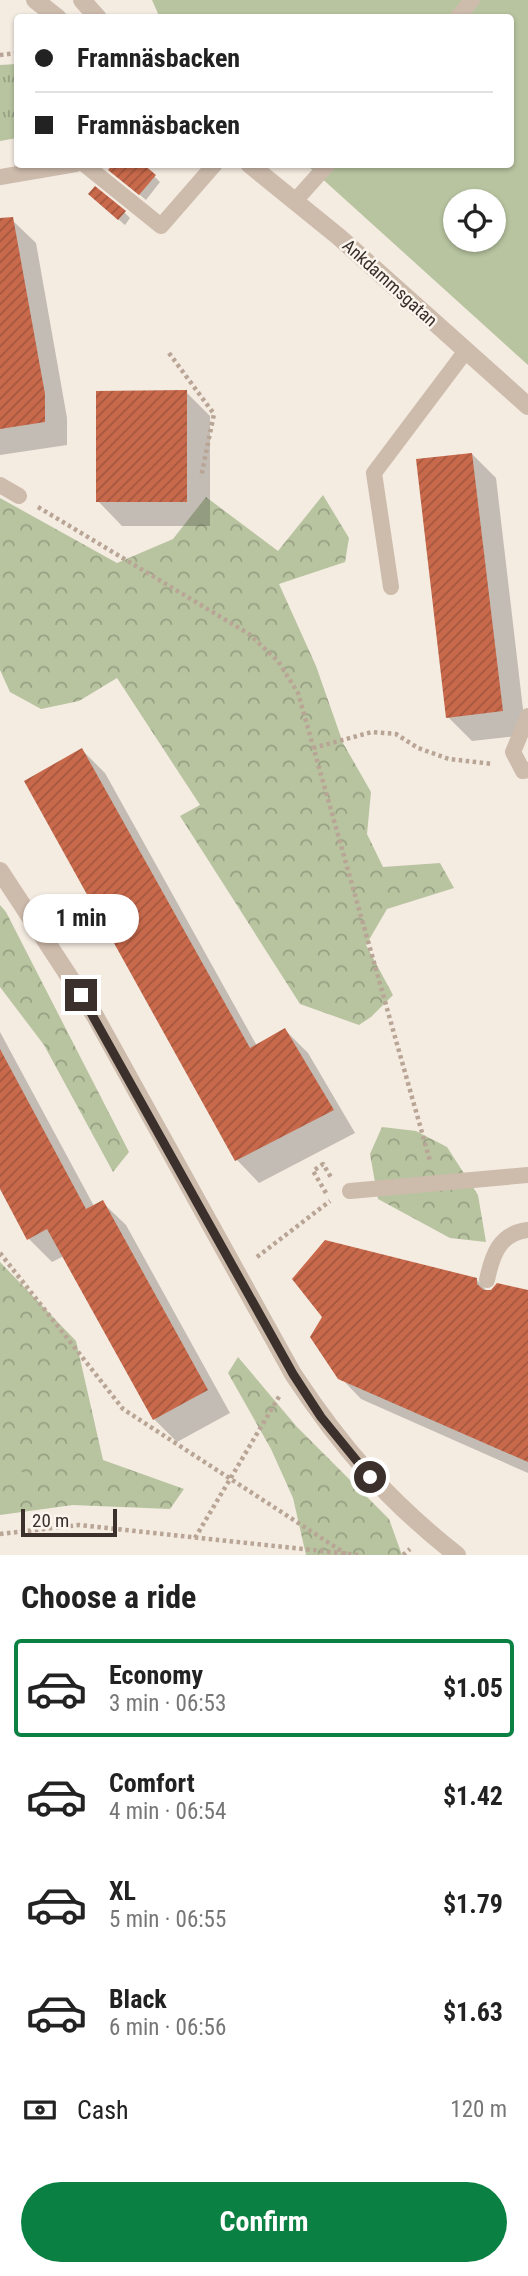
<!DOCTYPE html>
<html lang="en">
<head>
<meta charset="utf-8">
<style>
  body { margin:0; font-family:"Roboto Condensed",sans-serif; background:#f2f2f2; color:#222; height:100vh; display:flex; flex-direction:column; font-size:26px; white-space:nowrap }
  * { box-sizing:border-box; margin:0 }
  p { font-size:23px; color:#767676 }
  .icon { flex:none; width:38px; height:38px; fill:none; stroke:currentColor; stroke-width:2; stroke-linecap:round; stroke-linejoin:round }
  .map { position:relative; height:1555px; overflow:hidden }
  .side { display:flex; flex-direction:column; background:#fff; flex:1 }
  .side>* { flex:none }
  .banner { position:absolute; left:14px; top:14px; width:500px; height:154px; border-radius:7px; box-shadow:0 2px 5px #0004; display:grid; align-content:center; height:154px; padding:0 21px; background:#fff }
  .tools { position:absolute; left:443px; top:189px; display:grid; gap:14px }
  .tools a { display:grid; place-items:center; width:63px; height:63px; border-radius:50%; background:#fff; box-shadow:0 2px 5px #0004; font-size:35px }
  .scale { position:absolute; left:21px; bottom:18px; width:96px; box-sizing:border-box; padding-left:7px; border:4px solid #3b302b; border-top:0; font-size:19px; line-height:24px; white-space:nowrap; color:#3b302b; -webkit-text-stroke:5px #fbf5ee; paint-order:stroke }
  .end { position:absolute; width:32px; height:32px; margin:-16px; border:9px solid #3b302b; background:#fff; box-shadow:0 0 0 4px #fff }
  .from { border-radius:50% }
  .bubble { position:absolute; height:49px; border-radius:24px; background:#fff; box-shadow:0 2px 5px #0004; font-size:23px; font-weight:700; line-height:49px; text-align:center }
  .banner b { display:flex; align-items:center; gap:24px; height:66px; font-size:26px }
  .banner b+b { border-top:2px solid #e0e0e0 }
  .banner i { width:18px; height:18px; background:#222 }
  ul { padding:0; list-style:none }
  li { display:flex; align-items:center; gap:21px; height:98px; margin:0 14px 10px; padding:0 7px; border:4px solid transparent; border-radius:7px }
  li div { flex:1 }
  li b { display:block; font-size:26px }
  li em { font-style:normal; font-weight:700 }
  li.active { border-color:#0b8043 }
  li>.icon { width:63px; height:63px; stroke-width:1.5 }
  h2 { padding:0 21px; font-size:32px; line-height:84px }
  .pay { display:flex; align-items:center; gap:18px; height:77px; padding:0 21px; font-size:26px }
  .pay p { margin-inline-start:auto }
  .cta { display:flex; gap:14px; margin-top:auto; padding:14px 21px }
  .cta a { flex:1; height:80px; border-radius:42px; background:#0b8043; color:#fff; font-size:28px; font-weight:700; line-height:80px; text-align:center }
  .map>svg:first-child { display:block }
  .grass { fill:url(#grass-tufts) }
  .forest { fill:url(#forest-crowns) }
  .park { fill:#b8c4a0; fill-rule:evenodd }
  .shadow { fill:#0003 }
  .building { fill:url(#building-hatch) }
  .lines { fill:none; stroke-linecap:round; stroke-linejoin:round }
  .path { stroke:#b9a596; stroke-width:4.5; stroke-dasharray:3.5 3.5; stroke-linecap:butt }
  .lane { stroke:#cdbbac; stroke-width:16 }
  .street { stroke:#cdbbac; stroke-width:18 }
  .route { stroke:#3b302b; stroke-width:9 }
  .labels { text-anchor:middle; stroke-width:5; stroke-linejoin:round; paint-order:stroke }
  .street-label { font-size:18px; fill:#3b302b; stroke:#fbf5ee }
</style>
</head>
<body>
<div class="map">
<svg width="528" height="1555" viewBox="0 0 528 1555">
  <defs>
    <pattern id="grass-tufts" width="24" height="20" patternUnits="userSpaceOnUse" patternTransform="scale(1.75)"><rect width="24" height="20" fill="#b8c4a0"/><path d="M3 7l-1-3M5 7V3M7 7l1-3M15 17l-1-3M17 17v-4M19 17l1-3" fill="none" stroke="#97a083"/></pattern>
    <pattern id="forest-crowns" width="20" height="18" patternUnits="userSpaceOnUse" patternTransform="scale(1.75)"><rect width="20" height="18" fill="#b8c4a0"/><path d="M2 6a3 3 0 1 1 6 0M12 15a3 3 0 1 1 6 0" fill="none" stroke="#97a083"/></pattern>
    <pattern id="building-hatch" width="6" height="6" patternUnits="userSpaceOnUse" patternTransform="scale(1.75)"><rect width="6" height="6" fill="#c8694b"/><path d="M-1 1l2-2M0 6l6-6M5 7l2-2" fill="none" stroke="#a4573f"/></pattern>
  </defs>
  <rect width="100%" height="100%" fill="#f4ebe1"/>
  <path class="grass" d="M17,64V138L0,141V65Z"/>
  <path class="forest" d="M323,495L349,538L345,562L279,584L316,666L343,743L371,792L367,834L383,867L440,863L454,888L387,909L366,945L393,995L371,1017L359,1025L300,1004L180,816L200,805L117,678L79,701L41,709L10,692L0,670V498L117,563L173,539L206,497L278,551Z
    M0,905L6,912L129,1152L113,1172L44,1045L0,987Z
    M382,1127L416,1131L447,1147L478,1195L486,1242L450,1238L378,1199L370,1154Z
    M0,1262L76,1341L103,1460L184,1489L170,1509L73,1505L0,1515Z
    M238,1357L297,1427L389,1519L402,1555H306L293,1498L271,1449L228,1373Z"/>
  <path class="park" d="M152,0H528V365L307,165L511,164V18H160ZM455,201H494V240H455Z
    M0,1459L34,1479L0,1487Z"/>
  <path class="shadow" d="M117,176H154L160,182L146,200Z
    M96,200L124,212L130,218L125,225Z
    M13,221L36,243L67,418V445L0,455V223Z
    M186,392L210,416V526H122L98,501Z
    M472,454L496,478L526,735L472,741L448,717Z
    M82,750L105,773L257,1046L285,1030L308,1053L355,1133L259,1183L237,1160L26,781Z
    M0,1032L94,1206L102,1202L126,1225L230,1413L177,1442L154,1419L64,1256L52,1262L29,1239L0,1185Z
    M476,1279L488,1292H528V1473L361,1399L340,1377Z"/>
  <path class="building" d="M113,164H143L156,175L139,195L108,170Z
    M95,186L126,211L118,220L88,194Z
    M13,217L45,394V422L0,429V218Z
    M187,390V502H96V391Z
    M472,453L503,711L446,718L416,459Z
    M82,748L250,1048L285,1028L334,1110L235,1161L24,781Z
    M0,1049L86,1209L103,1200L208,1390L153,1420L47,1229L27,1240L0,1189Z
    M325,1240L477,1278V1284L484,1290H491L497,1283L528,1290V1462L338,1379L310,1337L322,1317L292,1279Z"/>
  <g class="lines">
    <path class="path" d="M0,55L18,53
      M169,353L214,414L201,477
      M38,507L249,634L278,661L298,693L430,1161
      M313,748L372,732L396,734L418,748L449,759L493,764
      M326,1193L313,1171L323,1164L332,1179
      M0,1253L123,1409L346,1554
      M257,1257L330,1201
      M0,1534L79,1525L359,1555
      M195,1538L280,1395
      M403,1555L410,1549"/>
    <path class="lane" d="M457,18L472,0
      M84,164L161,226L215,164
      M0,177L76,164
      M295,201L328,164
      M0,485L19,496
      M391,587L374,473L465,352
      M528,716L513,752L523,771L528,770
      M350,1191L528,1175
      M487,1280C492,1256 499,1233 528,1230"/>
    <path class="street" d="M35,0L58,18
      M82,0L98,18
      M249,164L339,237L528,406
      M0,871L95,1016L293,1374C341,1447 388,1501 457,1555"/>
  </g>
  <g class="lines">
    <path class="route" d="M81,995L293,1374L321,1417L370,1477"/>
  </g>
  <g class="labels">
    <g class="street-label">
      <text transform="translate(390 283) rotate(42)" y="6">Ankdammsgatan</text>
    </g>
  </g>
</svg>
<div class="tools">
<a><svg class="icon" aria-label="locate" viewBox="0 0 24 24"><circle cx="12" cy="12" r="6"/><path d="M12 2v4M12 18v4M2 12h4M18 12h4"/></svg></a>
</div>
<div class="scale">20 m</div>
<i class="end from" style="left:370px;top:1477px"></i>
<i class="end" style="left:81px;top:995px"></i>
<div class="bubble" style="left:23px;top:894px;width:116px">1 min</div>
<div class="banner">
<b><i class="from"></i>Framnäsbacken</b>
<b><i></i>Framnäsbacken</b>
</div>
</div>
<section class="side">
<h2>Choose a ride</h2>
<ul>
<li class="active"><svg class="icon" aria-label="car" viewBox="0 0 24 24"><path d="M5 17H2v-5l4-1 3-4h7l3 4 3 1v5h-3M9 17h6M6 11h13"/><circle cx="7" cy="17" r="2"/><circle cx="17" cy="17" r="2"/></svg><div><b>Economy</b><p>3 min · 06:53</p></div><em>$1.05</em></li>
<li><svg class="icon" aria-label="car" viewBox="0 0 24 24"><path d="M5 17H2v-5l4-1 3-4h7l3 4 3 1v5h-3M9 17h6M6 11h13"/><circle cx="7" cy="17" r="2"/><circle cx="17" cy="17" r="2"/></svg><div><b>Comfort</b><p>4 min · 06:54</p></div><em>$1.42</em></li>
<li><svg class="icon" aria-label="car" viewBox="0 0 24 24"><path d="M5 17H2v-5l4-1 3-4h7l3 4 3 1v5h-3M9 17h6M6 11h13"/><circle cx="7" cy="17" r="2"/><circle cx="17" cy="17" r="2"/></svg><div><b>XL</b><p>5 min · 06:55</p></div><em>$1.79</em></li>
<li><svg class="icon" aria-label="car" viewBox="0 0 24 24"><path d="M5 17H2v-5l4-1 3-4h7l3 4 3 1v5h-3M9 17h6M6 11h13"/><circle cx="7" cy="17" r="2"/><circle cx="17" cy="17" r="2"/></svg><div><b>Black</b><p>6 min · 06:56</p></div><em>$1.63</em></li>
</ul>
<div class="pay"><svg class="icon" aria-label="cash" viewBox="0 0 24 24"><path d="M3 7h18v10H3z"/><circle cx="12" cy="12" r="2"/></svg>Cash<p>120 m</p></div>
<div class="cta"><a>Confirm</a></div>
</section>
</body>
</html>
